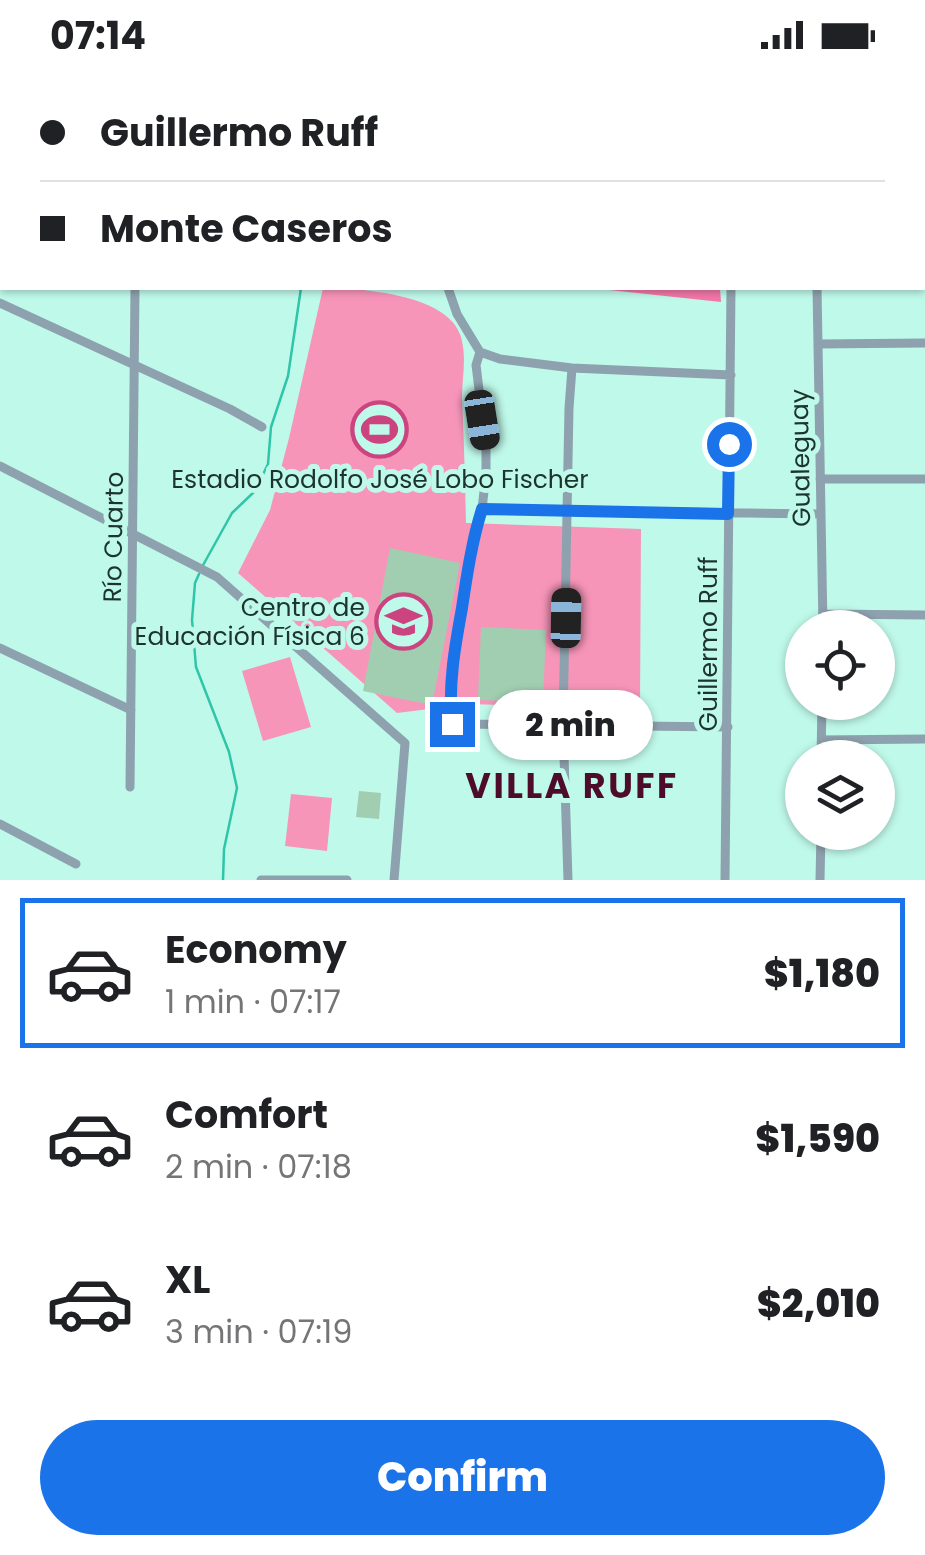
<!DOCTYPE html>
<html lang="en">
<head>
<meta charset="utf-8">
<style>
  body { margin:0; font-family:Poppins,sans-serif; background:#f6f6f6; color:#202124; height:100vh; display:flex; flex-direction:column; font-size:38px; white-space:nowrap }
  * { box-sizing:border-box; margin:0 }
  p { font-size:32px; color:#757577 }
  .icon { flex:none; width:55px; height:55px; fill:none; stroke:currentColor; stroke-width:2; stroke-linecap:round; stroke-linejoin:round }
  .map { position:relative; height:810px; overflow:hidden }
  .panel { display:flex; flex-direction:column; background:#fff; flex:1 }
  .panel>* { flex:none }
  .guide { position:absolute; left:0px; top:0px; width:925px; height:220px; box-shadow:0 2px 8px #0004; display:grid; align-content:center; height:220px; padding:0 40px; background:#fff }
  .buttons { position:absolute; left:785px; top:540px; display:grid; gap:20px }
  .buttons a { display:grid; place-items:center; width:110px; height:110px; border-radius:50%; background:#fff; box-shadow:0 2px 8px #0004; font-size:50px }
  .end { position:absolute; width:45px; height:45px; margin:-22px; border:12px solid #1a73e8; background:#fff; box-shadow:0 0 0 5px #fff }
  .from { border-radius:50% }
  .bubble { position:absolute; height:70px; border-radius:35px; background:#fff; box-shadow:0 2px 8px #0004; font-size:32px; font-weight:800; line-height:70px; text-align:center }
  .car { position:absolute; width:30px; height:60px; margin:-30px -15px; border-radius:12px; box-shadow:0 0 8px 2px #0007; background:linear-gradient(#222 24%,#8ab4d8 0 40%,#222 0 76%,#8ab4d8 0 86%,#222 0) }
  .guide b { display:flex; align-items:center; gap:35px; height:95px; font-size:38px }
  .guide b+b { border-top:2px solid #e0e0e0 }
  .guide i { width:25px; height:25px; background:#202124 }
  ul { padding:18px 0 0; list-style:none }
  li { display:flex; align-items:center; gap:30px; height:150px; margin:0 20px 15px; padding:0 20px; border:5px solid transparent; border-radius:0px }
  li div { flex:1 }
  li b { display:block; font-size:38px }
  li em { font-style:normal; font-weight:800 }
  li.active { border-color:#1a73e8 }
  li>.icon { width:90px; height:90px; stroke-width:1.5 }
  .action { display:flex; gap:20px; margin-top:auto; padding:20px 40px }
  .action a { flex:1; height:115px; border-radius:60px; background:#1a73e8; color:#fff; font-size:40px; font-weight:800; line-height:115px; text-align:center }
  .status { display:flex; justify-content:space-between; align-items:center; height:70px; padding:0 50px; background:#fff; direction:ltr }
  .status svg { height:28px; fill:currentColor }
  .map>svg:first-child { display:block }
  .green { fill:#f795b9 }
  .forest { fill:#f377a8 }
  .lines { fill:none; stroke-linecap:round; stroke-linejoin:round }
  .stream { stroke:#2fc5a9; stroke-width:2.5 }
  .building { fill:#a1ceb1 }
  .street { stroke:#8ea1ae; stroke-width:9 }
  .route { stroke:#1a73e8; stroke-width:12 }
  .labels { text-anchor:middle; stroke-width:10; stroke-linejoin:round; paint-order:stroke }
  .street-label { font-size:25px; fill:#1c332e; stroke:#bff9ea }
  .poi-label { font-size:25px; fill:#1c332e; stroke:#bff9ea }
  .district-label { font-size:35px; font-weight:bold; letter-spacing:2.5px; fill:#4e0c2b; stroke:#bff9ea }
</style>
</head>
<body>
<div class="status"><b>07:14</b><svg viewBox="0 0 49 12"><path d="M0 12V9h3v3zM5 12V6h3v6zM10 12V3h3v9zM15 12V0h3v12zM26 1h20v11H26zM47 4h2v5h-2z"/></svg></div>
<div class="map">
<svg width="925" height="810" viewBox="0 0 925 810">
  <rect width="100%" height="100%" fill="#bff9ea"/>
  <path class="green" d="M323,218C360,218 449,224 461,267C467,289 462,307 462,328C464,370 465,411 466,453L641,459L640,639L470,634L397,643L238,503L270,440L289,368Z
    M290,587L311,657L263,671L242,601Z
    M291,724L332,728L327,781L285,776Z"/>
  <path class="forest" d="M551,0H925V125H922V2H551Z
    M601,218H720L721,232L600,219Z"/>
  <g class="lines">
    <path class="stream" d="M378,2L379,0
      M202,497L232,443L255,421L268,394L271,357L288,306L301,218
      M199,504L195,513L192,550L196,597L229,682L237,718L224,779L223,810"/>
  </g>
  <path class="building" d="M390,478L460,493L432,635L363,621Z
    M481,557L546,560L543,632L478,630Z
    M359,721L381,723L379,749L356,747Z"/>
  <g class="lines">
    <path class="street" d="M450,0V2
      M137,2V0
      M0,85H2
      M922,143H925
      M448,218L457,244L480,282L476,295L486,377V404L482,439L473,466L455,579L450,632L453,654L728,657
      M817,218L823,558
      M0,233L230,339L262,357
      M818,274L925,273
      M480,282L500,289L572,298L731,305
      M0,396L217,507L405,673L394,810
      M820,409H925
      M482,439L821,444
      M823,544L925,545
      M0,578L131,640
      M822,670L925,669
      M821,688L822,632
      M130,717L135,218
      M0,754L76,794
      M261,810H347
      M568,810L563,654L569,338L572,298
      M725,810L731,218
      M820,810L821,762"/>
  </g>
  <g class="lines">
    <path class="route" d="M452,654C448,615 455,576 462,538C467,504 472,471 482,439L728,444L729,374"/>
  </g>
  <defs>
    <symbol id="stadium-ring" viewBox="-11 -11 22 22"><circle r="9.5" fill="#bff9ea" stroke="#cb437f" stroke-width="1.5"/><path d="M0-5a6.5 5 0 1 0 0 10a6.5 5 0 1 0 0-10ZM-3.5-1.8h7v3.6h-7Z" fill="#cb437f"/></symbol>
    <symbol id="school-ring" viewBox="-11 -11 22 22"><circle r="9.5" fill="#bff9ea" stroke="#cb437f" stroke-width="1.5"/><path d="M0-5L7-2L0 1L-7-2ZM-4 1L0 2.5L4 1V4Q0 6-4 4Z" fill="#cb437f"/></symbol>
  </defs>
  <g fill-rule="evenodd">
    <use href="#stadium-ring" x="348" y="328" width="63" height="63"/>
    <use href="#school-ring" x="372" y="520" width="63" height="63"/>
  </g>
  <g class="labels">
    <g class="street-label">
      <text transform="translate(800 388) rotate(-91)" y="9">Gualeguay</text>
      <text transform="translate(113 467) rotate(-89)" y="9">Río Cuarto</text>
      <text transform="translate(708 574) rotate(-90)" y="9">Guillermo Ruff</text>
    </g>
    <g class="poi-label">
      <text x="380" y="418">Estadio Rodolfo José Lobo Fischer</text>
      <text x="365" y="546" text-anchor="end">Centro de<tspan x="365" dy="29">Educación Física 6</tspan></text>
    </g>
    <g class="district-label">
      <text x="572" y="728">VILLA RUFF</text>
    </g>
  </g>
</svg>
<div class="buttons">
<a><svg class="icon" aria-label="locate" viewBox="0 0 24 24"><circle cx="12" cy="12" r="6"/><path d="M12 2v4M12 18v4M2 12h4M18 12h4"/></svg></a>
<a><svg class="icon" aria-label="layers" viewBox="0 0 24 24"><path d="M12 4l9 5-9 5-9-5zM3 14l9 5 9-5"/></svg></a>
</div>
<i class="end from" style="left:729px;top:374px"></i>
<i class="end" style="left:452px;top:654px"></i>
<div class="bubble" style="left:488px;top:620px;width:165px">2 min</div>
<i class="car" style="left:482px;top:350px;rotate:171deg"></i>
<i class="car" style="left:566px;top:548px;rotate:1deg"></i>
<div class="guide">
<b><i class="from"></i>Guillermo Ruff</b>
<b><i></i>Monte Caseros</b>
</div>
</div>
<section class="panel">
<ul>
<li class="active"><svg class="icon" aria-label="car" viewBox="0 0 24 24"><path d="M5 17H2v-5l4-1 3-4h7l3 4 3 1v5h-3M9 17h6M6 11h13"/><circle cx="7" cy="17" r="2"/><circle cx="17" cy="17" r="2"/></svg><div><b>Economy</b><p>1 min · 07:17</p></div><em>$1,180</em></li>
<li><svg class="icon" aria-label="car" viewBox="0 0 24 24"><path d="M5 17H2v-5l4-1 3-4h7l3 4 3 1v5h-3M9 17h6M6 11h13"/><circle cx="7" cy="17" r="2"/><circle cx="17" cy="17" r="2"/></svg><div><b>Comfort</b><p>2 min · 07:18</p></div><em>$1,590</em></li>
<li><svg class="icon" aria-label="car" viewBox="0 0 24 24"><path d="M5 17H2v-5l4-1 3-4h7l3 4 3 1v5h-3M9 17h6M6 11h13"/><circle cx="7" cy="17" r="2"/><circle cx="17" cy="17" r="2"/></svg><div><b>XL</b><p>3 min · 07:19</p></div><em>$2,010</em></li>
</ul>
<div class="action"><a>Confirm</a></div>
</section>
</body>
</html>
